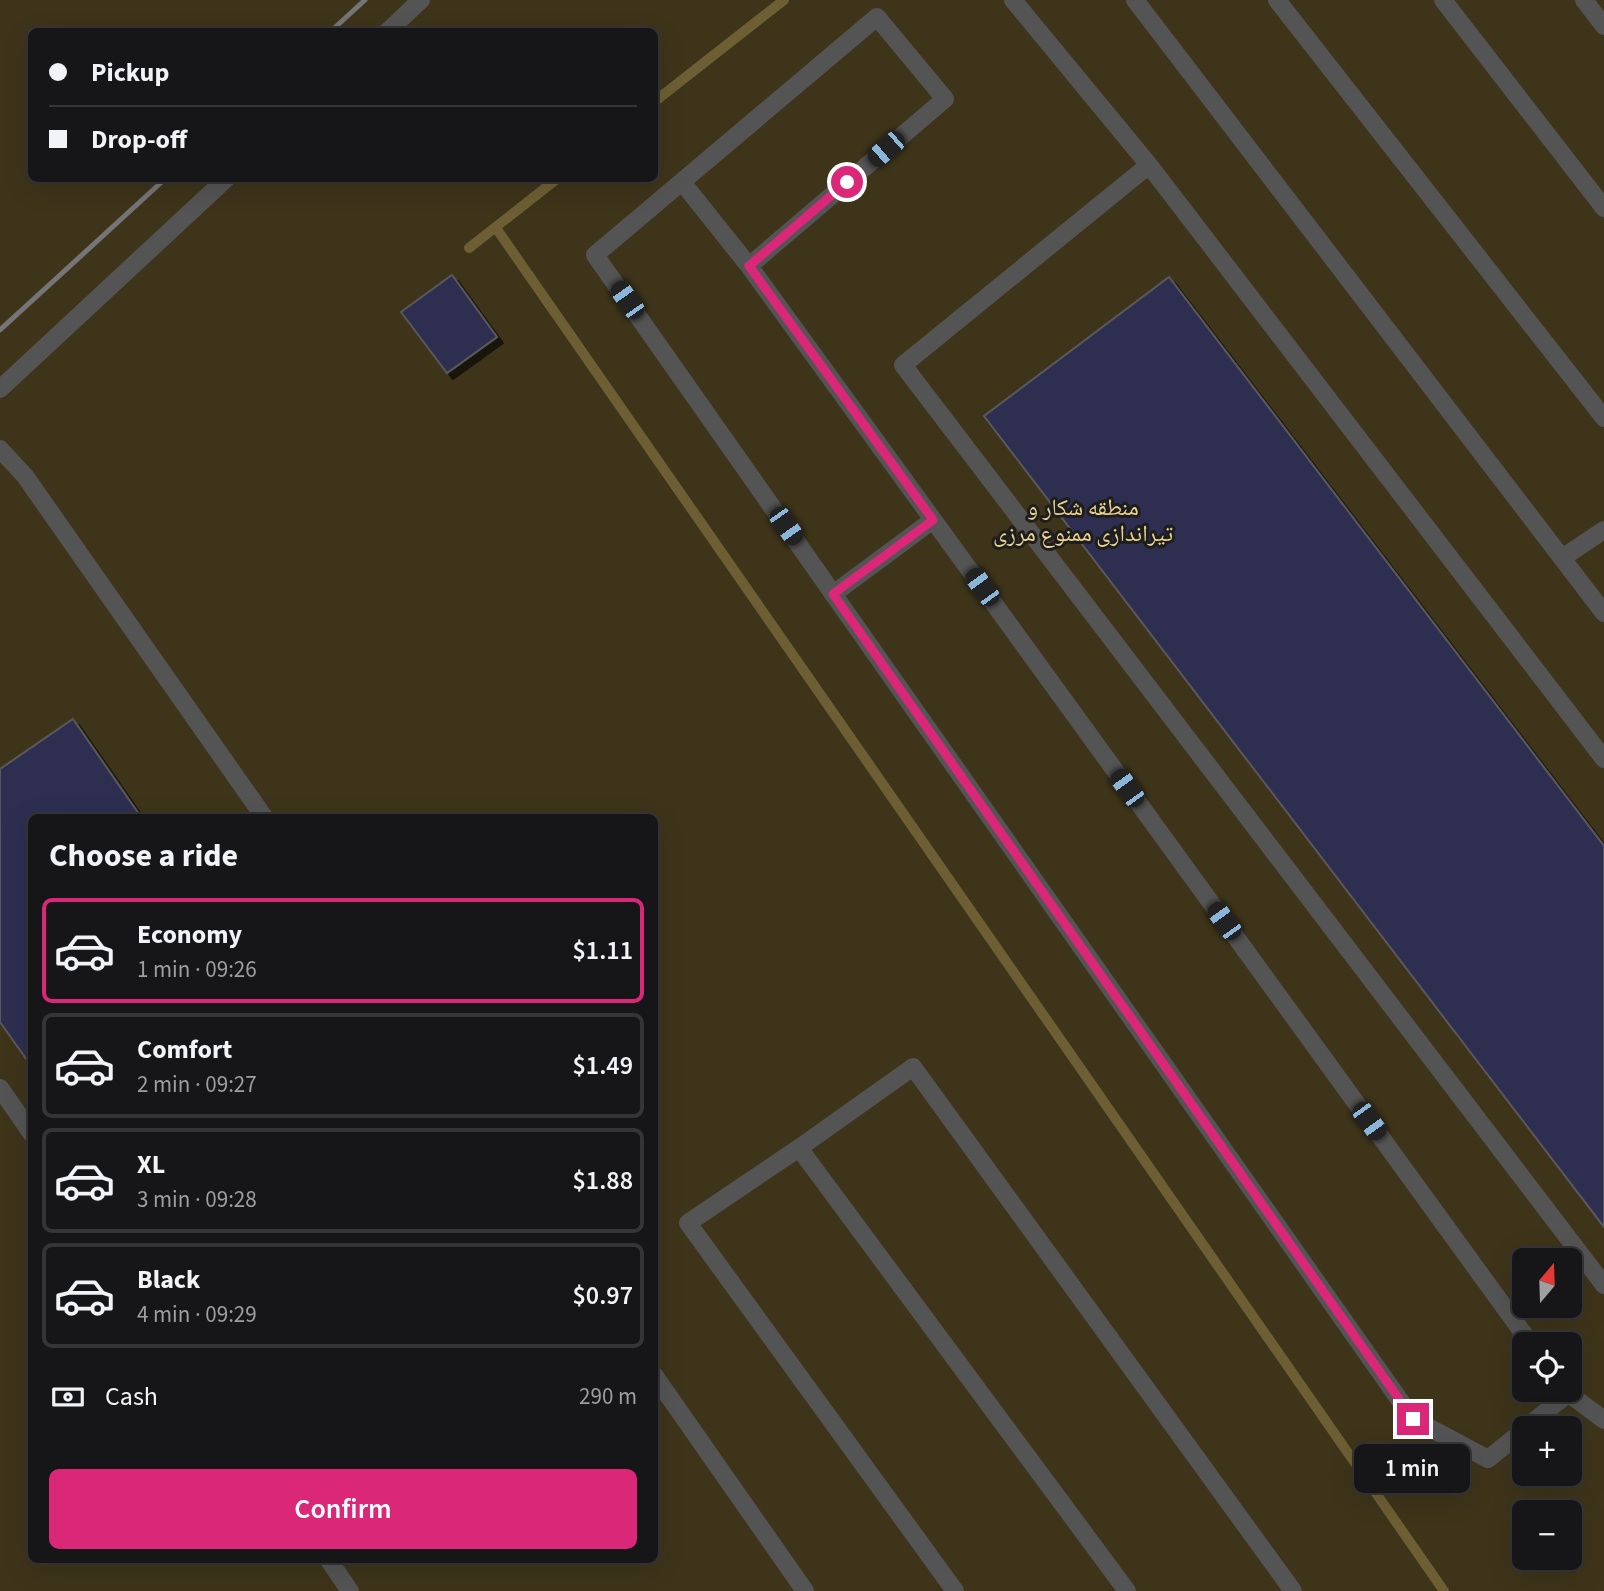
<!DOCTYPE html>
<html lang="en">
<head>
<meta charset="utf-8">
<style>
  body { margin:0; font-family:"Source Sans 3","Noto Naskh Arabic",sans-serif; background:#232325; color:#f1f3f6; height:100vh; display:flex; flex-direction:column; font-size:26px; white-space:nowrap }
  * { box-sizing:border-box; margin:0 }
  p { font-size:23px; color:#9e9fa2 }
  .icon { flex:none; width:38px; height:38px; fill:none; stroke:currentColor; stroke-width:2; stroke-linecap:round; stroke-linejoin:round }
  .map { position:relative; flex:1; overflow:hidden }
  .side { position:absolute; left:28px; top:814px; width:630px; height:749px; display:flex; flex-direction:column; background:#161618; border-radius:10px; box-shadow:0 7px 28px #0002,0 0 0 2px #353537 }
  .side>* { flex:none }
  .guide { position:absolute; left:28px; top:28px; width:630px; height:154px; border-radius:10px; box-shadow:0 7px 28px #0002,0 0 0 2px #353537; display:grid; align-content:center; height:154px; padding:0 21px; background:#161618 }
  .needle { width:46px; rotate:19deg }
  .buttons { position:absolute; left:1512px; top:1248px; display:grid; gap:14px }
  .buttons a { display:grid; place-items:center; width:70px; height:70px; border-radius:10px; background:#161618; box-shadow:0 7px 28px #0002,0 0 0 2px #353537; font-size:35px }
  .end { position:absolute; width:32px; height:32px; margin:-16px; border:9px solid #db2777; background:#fff; box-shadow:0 0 0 4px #fff }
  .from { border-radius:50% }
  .bubble { position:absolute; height:49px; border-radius:10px; background:#161618; box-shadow:0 7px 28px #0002,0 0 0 2px #353537; font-size:23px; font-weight:600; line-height:49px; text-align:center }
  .car { position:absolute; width:21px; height:42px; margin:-21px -10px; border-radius:9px; box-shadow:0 0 5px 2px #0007; background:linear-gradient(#222 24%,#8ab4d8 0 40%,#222 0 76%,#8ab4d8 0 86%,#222 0) }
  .guide b { display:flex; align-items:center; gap:24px; height:66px; font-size:26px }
  .guide b+b { border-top:2px solid #353537 }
  .guide i { width:18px; height:18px; background:#f1f3f6 }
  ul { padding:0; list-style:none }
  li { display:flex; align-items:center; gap:21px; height:105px; margin:0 14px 10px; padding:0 7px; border:4px solid #353537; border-radius:10px }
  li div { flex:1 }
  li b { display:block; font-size:26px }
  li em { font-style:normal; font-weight:600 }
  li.current { border-color:#db2777 }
  li>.icon { width:63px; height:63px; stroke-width:1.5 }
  h2 { padding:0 21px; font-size:32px; line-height:84px }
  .pay { display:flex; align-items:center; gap:18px; height:77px; padding:0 21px; font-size:26px }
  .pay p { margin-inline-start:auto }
  .primary-button { display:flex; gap:14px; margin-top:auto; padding:14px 21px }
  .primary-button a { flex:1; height:80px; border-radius:10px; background:#db2777; color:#fff; font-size:28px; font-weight:600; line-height:80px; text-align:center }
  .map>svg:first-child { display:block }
  .green { fill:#3d341a; fill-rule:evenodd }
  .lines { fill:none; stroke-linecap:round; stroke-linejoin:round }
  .stream { stroke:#6d5f33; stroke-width:10 }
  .building { fill:#2e2d51; stroke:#59595c; stroke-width:2; filter:url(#shadow) }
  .lane { stroke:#545455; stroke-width:18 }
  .rail { stroke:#757577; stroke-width:5 }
  .route { stroke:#db2777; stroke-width:9 }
  .labels { text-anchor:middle; stroke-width:6; stroke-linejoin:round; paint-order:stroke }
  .park-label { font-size:23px; fill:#ecd38c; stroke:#1e1e20 }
</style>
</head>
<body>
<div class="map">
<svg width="1604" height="1591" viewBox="0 0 1604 1591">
  <defs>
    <filter id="shadow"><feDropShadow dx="6" dy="6" stdDeviation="0" flood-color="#0009"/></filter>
  </defs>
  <rect width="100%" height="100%" fill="#1e1e20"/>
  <path class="green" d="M0,0H1604V1591H0ZM32,32H654V178H32ZM32,817H654V1559H32ZM1524,1260H1570V1306H1524ZM1524,1344H1570V1390H1524ZM1524,1428H1570V1474H1524ZM1524,1512H1570V1558H1524Z"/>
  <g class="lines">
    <path class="stream" d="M654,102L784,0
      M496,228L1444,1591
      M469,248L558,178"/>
  </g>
  <path class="building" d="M452,275L497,337L447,373L401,312Z
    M1169,277L1604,846V1227L984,416Z
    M73,719L141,817H32V1067L0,1022V769Z"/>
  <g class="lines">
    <path class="lane" d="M1013,0L1149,165L1604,759
      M1135,0L1604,613
      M1277,0L1604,418
      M1443,0L1604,208
      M1584,0L1604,26
      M387,32L421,0
      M1149,165L903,365L1604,1285
      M682,182L749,266
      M0,389L227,178
      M0,449L25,476L264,817
      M1562,558L1604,530
      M833,594L933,520
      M0,1088L32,1134
      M799,1148L688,1223L955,1591
      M654,1375L805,1591
      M1564,1390L1604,1420
      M1526,1428L1567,1394
      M1524,1430L1488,1459L1413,1419L595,255L877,17L945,99L749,266L1531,1344
      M328,1559L350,1591
      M1127,1591L799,1148L913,1067L1293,1591"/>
    <path class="rail" d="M330,32L365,0
      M0,330L166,178"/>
  </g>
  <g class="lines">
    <path class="route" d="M847,182L749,266L933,520L833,594L1413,1419"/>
  </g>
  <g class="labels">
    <g class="park-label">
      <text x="1083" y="515">منطقه شکار و<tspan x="1083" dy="26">تیراندازی ممنوع مرزی</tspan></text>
    </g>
  </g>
</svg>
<div class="buttons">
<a><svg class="needle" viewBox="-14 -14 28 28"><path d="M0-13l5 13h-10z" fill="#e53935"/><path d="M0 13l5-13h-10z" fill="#9e9fa2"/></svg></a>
<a><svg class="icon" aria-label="locate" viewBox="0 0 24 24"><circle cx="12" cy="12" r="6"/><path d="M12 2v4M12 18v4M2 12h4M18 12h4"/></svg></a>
<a>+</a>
<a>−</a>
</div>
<i class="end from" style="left:847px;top:182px"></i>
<i class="end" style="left:1413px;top:1419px"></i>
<div class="bubble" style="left:1354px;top:1444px;width:116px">1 min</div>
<i class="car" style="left:886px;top:149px;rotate:229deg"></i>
<i class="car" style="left:627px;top:300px;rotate:325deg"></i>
<i class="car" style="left:786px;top:526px;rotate:145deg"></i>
<i class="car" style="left:982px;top:587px;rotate:324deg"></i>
<i class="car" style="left:1127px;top:788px;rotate:324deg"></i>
<i class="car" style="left:1224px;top:921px;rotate:324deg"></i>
<i class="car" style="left:1369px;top:1121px;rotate:144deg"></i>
<div class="guide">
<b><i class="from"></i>Pickup</b>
<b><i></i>Drop-off</b>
</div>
<section class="side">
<h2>Choose a ride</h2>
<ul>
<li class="current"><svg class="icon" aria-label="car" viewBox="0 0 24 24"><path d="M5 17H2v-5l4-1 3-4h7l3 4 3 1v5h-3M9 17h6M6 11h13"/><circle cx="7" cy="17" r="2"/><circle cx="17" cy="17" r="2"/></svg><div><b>Economy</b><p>1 min · 09:26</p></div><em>$1.11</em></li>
<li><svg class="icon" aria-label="car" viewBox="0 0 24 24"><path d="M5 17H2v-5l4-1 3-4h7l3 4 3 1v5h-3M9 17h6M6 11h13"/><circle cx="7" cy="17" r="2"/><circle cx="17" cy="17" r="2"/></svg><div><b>Comfort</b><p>2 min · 09:27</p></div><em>$1.49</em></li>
<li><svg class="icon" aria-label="car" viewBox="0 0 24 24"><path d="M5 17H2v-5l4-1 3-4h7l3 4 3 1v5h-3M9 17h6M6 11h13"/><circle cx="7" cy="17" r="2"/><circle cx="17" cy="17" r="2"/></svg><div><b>XL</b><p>3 min · 09:28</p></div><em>$1.88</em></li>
<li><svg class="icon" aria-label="car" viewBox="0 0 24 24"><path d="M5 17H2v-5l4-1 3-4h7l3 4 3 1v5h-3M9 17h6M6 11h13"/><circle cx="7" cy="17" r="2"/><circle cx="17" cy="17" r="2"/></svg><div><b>Black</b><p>4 min · 09:29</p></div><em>$0.97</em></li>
</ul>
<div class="pay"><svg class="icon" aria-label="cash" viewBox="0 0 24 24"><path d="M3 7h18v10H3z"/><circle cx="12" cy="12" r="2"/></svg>Cash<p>290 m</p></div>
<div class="primary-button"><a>Confirm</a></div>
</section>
</div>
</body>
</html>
